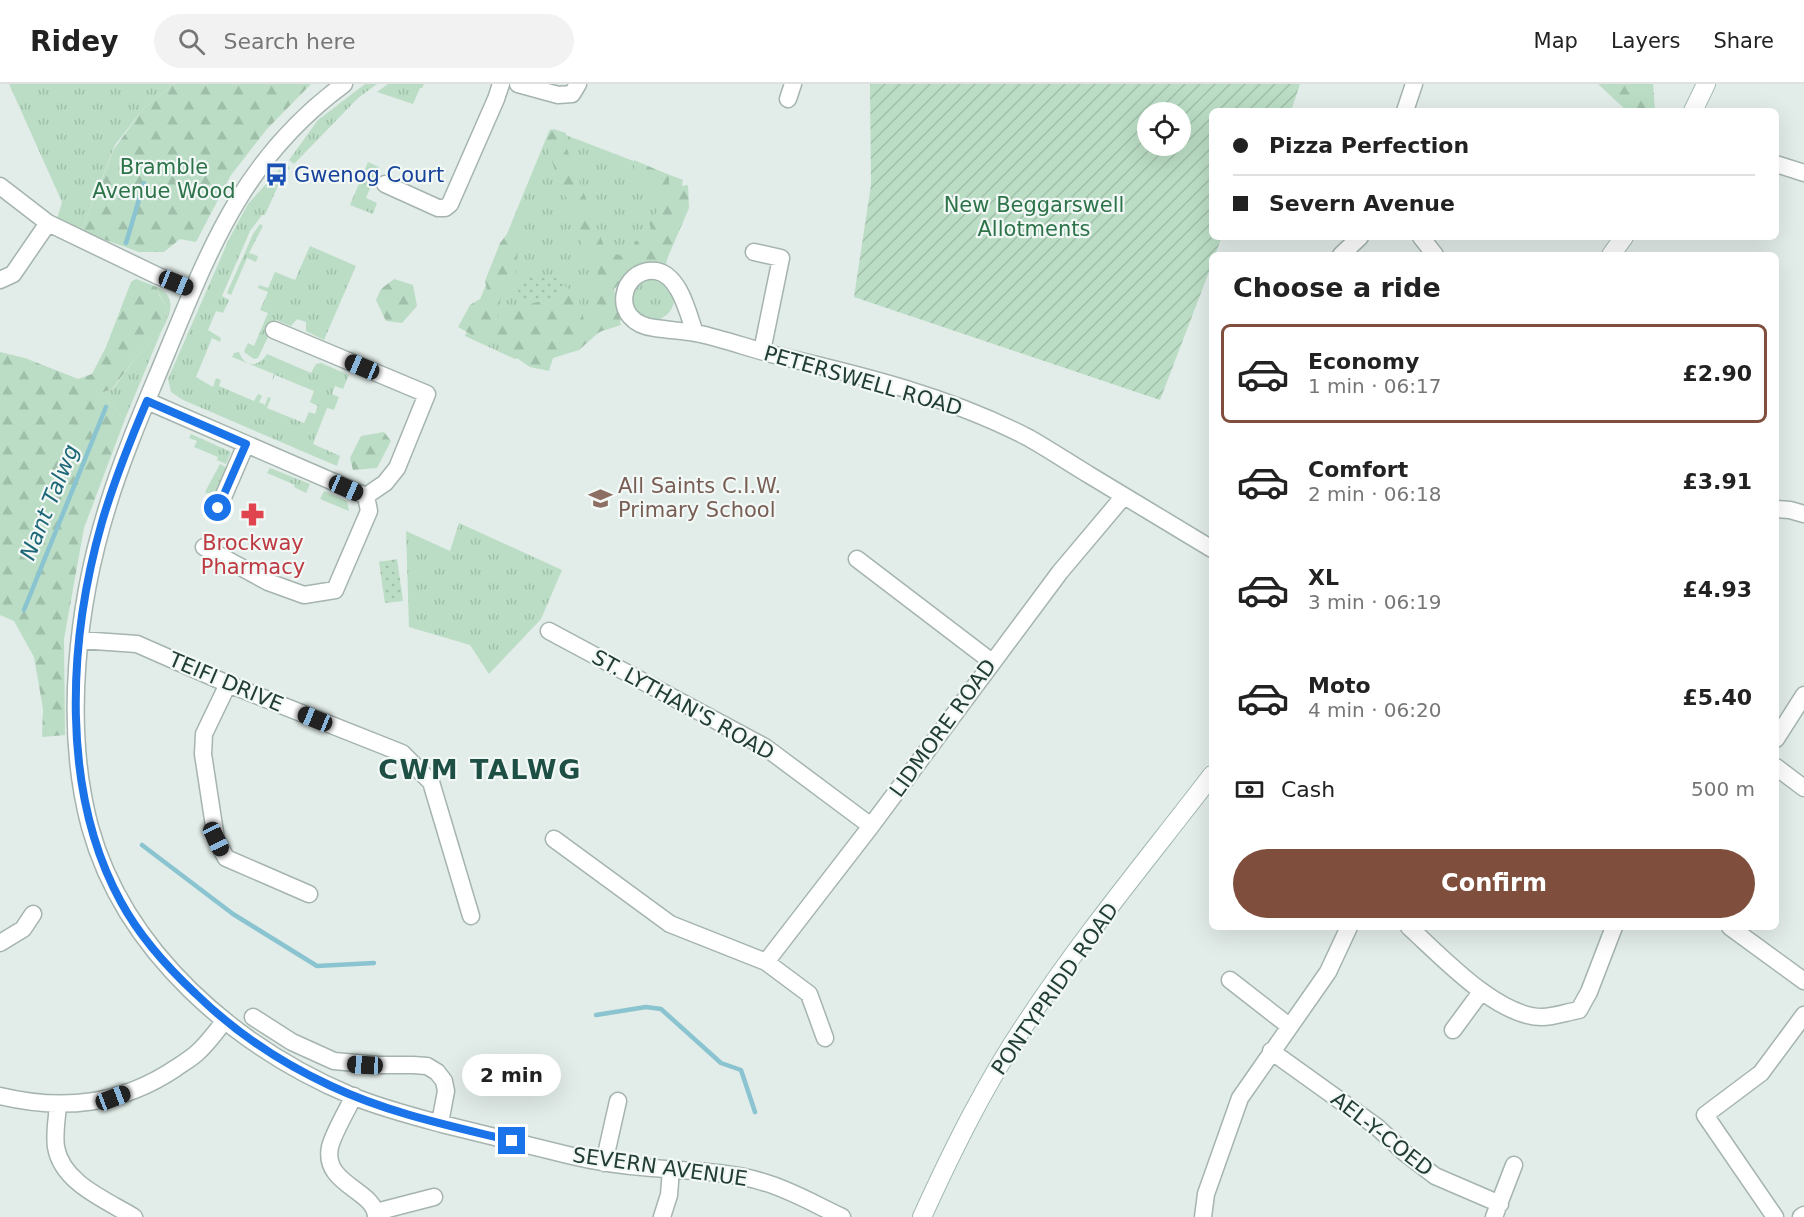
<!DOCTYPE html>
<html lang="en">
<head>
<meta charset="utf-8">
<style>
  body { margin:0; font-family:"DejaVu Sans",sans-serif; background:#f2f2f2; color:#222; height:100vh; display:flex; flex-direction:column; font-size:22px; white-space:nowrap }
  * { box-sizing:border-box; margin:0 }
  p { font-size:20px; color:#767676 }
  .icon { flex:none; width:33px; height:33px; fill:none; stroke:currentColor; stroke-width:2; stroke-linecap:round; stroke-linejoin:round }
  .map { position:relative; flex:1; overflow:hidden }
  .details { position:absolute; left:1209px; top:168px; width:570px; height:678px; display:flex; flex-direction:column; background:#fff; border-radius:9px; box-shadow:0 6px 24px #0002 }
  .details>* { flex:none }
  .top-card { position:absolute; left:1209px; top:24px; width:570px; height:132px; border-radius:9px; box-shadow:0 6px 24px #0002; display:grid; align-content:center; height:132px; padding:0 24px; background:#fff }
  .tools { position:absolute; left:1137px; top:18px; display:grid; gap:12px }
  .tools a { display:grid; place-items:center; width:54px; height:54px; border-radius:50%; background:#fff; box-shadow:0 6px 24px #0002; font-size:30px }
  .end { position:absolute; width:27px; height:27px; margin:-14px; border:8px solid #1a73e8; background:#fff; box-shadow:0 0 0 3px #fff }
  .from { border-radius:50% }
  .bubble { position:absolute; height:42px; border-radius:21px; background:#fff; box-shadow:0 6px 24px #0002; font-size:20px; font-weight:600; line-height:42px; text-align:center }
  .car { position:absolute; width:18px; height:36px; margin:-18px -9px; border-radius:8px; box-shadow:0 0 4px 2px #0007; background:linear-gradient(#222 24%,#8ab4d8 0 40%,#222 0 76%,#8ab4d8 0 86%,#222 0) }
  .top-card b { display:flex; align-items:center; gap:21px; height:57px; font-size:22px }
  .top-card b+b { border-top:2px solid #e0e0e0 }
  .top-card i { width:15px; height:15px; background:#222 }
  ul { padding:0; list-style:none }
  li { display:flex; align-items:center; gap:18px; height:99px; margin:0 12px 9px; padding:0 12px; border:3px solid transparent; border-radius:9px }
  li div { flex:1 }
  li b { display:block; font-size:22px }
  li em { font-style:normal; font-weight:600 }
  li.active { border-color:#7f4e3c }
  li>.icon { width:54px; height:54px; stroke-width:1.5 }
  h2 { padding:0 24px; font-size:27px; line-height:72px }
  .pay { display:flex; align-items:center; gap:15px; height:66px; padding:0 24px; font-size:22px }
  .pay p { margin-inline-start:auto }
  .action { display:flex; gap:12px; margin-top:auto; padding:12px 24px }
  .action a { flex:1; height:69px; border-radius:36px; background:#7f4e3c; color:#fff; font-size:24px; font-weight:600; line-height:69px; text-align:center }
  header { display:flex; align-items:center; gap:36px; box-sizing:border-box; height:84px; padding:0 30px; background:#fff; border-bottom:2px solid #e0e0e0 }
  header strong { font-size:28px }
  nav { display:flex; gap:33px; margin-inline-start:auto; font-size:21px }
  .search { width:420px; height:54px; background:#f2f2f2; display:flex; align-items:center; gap:15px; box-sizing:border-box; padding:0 21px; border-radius:33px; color:#767676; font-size:22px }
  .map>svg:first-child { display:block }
  .grass { fill:url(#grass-tufts) }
  .forest { fill:url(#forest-firs) }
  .park { fill:url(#park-dots) }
  .garden { fill:url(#garden-furrows); fill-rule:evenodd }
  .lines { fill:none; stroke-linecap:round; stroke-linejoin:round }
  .stream { stroke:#8ac4d0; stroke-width:4.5 }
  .minor-casing { stroke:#a5b4af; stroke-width:19 }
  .secondary-casing { stroke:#a0b8b0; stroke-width:20 }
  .minor { stroke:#fff; stroke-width:16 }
  .secondary { stroke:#fff; stroke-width:18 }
  .route { stroke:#1a73e8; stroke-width:8 }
  .labels { text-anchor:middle; stroke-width:4.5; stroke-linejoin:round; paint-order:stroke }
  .park-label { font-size:21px; fill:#2d7349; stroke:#f2f8f5 }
  .transit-label { font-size:21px; fill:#164399; stroke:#f2f8f5; text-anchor:start }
  .street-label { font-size:21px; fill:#223d36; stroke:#f2f8f5 }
  .education-label { font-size:21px; fill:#785e54; stroke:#f2f8f5; text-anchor:start }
  .health-label { font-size:21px; fill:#be3a42; stroke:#f2f8f5 }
  .water-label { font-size:22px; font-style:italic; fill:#1d6778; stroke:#f2f8f5 }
  .district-label { font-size:27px; font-weight:bold; letter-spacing:1.5px; fill:#1e4f44; stroke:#f2f8f5 }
</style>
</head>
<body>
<header>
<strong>Ridey</strong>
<div class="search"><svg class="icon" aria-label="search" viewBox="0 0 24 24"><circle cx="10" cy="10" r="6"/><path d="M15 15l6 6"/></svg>Search here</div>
<nav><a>Map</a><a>Layers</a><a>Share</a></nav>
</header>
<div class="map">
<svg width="1804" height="1133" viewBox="0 0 1804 1133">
  <defs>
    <pattern id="grass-tufts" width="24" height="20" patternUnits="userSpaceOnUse" patternTransform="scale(1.5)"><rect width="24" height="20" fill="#bbddc5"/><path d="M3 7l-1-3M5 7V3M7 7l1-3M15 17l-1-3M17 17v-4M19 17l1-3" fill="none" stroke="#a0bfaa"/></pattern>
    <pattern id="forest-firs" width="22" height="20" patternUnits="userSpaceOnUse" patternTransform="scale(1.5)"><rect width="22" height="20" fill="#bbddc5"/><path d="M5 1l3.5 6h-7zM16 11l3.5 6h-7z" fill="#a0bfaa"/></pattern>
    <pattern id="park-dots" width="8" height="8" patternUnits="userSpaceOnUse" patternTransform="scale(1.5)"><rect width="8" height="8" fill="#bbddc5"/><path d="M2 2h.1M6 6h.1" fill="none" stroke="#a0bfaa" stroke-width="1.8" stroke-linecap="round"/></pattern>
    <pattern id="garden-furrows" width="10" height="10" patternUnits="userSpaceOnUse" patternTransform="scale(1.5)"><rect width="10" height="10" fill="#bbddc5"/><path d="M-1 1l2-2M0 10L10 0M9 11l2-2" fill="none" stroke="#a0bfaa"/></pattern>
  </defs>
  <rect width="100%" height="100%" fill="#e2ece8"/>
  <path class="grass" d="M9,0H174L143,25L115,61L81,147L57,135L62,118Z
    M365,0H377L358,14L294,80L289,76L318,36Z
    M388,0H424L422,4H420L413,20L377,8Z
    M550,45L683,96L666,181L643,180L616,193L611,216L621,241L515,275L465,252Z
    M368,78L379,83L366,114L377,119L373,130L350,121Z
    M285,79L290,84L281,95L265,131H262L250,147L222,212L229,216L223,229L216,227L208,246L221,254L220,258L212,254L196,293L213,303L216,294L221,296L219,302L254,317L258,310L262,312L259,318L265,321L268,313L271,314L267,324L304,339L309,328L315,330L318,322L310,318L314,307L275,291L271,299L274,290L232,273L234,269L239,268C245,284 258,284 267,270L311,289L316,280L321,279L349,291L343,305L335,302L332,310L339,313L334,326L327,324L313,360L340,372L337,382L183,316L171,308L168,295L229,155L248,120Z
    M260,140L263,142L249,169L258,172L256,178L247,174L231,211L227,209L253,150Z
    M310,162L356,182L324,256L306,247V238L297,235L291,242L276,236L258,274L254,275L244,268L248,259L254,262L268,229L260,226L268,208L258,204L259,201L268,204L275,188L295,196Z
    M632 215a21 21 0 1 1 42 0a21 21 0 1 1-42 0Z
    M157,203C172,210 173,221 167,236L165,231L167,223L159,210Z
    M161,248L125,335L101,309L113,305L135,275Z
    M191,350L231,368L226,380L217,376L218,373L194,363L197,357L189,354Z
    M220,380L227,384L215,413L205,408Z
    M270,384L310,400L306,409L294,403L295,401L267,389Z
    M324,407L347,417L349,427L320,415Z
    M459,439L562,486L541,535L489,590L470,561L409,543L406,447L450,467Z"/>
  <path class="forest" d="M174,0H311L267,45L231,91L196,158L180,155L164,168H139L81,147L114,65L143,25Z
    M1598,0H1653L1655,27H1627Z
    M553,45L566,49L567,65L606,167L629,174L635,157L653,156L649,137L669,115L634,92V76L669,91V104L688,101L689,124L664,182L634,185L614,205L621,237L598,249L579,266L553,274L549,287L530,283L511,270L509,258L490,247L478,254L458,243L470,221L488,210L485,197L500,159L512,144L520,149L515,193C500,202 499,224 497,240L533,219L556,213L568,204L578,212L584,236L592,239L590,204L598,189L593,170L582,165L575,131L560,101L545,57Z
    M136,195L157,203L159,211L167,223L165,231L167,236L161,248L135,275L112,305L101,309L125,335L84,444L64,555L65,651L42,653L43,625L34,573L14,537L0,531V268L25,274L78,295L92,290L106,263L131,198Z
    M394,195L413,201L417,222L402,239L386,237L376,216L381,205Z
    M384,348L391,357L377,384L353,386L350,374L361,352Z"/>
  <path class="park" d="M525,191C531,191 534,193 540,194C550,195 556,192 565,198L566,206C550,217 520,229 517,201Z
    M397,475L403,517L385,519L379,478Z"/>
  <path class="garden" d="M870,0H1300L1291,27H1212V153H1222L1215,171H1212V180L1160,316L854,213L871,101ZM1148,28H1180V62H1148Z"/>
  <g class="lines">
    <path class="stream" d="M126,159L144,99
      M24,526L106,323
      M142,761L233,830L317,882L374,879
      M596,931L646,923L661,925L721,979L741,986L755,1028"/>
    <defs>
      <path id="minor" d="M344,0C245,73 212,159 167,268C146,319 124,369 108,421C77,520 63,642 90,743C125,869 236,963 352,1012C381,1024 412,1032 442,1040C484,1050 526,1061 568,1071C596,1078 624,1082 652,1084C689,1087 728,1087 763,1098C791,1106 816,1121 842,1133
        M518,0L558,11L572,10L578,0
        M788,15L793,0
        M1405,27L1414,0
        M1776,80L1804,89
        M385,100L438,124H445L450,120L496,15L501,0
        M0,102L48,139L158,192L193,206
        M1421,153L1435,171
        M754,168L781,174L762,267
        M1341,171L1360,153
        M0,196L13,190L48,139
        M695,249C688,230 680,191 656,187C620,183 608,239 655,244C669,246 683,247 696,249C724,255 751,265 779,272C865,292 950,313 1029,354C1050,366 1071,380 1091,392C1131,416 1172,441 1212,465
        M147,317L366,412
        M218,425L246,360
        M1776,425L1790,426L1804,430
        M204,463L268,498L304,511L335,506L369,427L366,412L385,399L397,384L427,310L274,246
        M857,475L992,578
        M549,547L765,663L871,742
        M80,556L137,560L228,600L402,669L431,698L471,832
        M228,600L204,650L203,670L216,755L226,774L309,810
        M1776,655L1804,611
        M1776,683L1804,704
        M554,755L670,840L766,878L809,910L825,954
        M1409,843C1441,872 1497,933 1542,933C1554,933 1567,928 1579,926L1589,908L1614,843
        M1730,843L1804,897
        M0,859L23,845L33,830
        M766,878L871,742L1060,488L1124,412
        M1230,896L1289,942
        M253,933L292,958L334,977L378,981H413L427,982L437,988L444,997L446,1007L440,1039
        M1453,946L1481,908
        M1271,967L1377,1043L1405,1069L1435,1092L1500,1120
        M0,1012C63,1027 121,1021 176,984C183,979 192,974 198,968C208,959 216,947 225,937
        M354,1012C347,1026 333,1050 330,1063C322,1101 376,1106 376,1133
        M58,1021C57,1034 54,1050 56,1063C62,1099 106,1116 134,1133
        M604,1079L618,1017
        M376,1128L434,1113
        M662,1133L669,1111L671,1085
        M1203,1133L1206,1110L1240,1014L1328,888L1349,843
        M1494,1133L1514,1081
        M1775,1133L1705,1031L1761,989L1804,931
        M1801,1133L1804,1131"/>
      <path id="secondary" d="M1693,27L1706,0
        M1611,171L1624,153
        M922,1133C953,1065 986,998 1028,936C1084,851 1150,772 1212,691"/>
    </defs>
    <use href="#minor" class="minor-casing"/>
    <use href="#secondary" class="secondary-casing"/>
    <use href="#minor" class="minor"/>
    <use href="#secondary" class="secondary"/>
  </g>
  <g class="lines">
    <path class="route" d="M218,424L246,360L147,317C130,357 114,397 102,438C68,557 60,707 121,818C140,853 167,883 196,910C235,948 281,979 331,1002C388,1029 451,1042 512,1057"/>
  </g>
  <defs>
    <symbol id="bus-bare" viewBox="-9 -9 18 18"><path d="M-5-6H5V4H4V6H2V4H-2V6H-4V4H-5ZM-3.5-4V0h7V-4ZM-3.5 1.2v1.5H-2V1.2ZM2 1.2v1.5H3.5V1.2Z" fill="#1a4fb4" stroke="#f2f8f5" stroke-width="2.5" paint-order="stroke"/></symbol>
    <symbol id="school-bare" viewBox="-9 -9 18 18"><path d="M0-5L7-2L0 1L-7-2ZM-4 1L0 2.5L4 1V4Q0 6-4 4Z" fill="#8d6e63" stroke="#f2f8f5" stroke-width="2.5" paint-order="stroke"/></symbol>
    <symbol id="pharmacy-bare" viewBox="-9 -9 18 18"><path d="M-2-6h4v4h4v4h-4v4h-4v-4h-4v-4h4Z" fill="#e0444e" stroke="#f2f8f5" stroke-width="2.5" paint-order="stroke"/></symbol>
  </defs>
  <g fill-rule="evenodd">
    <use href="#bus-bare" x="260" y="74" width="33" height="33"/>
    <use href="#school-bare" x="584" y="398" width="33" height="33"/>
    <use href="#pharmacy-bare" x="236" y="414" width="33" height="33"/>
  </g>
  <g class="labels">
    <g class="park-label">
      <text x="164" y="90">Bramble<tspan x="164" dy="24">Avenue Wood</tspan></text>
      <text x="1034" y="128">New Beggarswell<tspan x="1034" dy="24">Allotments</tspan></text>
    </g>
    <g class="transit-label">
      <text x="294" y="98">Gwenog Court</text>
    </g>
    <g class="street-label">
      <text transform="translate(863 297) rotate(16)" y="7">PETERSWELL ROAD</text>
      <text transform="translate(226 598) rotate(23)" y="7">TEIFI DRIVE</text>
      <text transform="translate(683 621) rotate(29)" y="7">ST. LYTHAN'S ROAD</text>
      <text transform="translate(943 644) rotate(-54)" y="7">LIDMORE ROAD</text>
      <text transform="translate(1055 905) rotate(-55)" y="7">PONTYPRIDD ROAD</text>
      <text transform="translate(1382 1050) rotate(38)" y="7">AEL-Y-COED</text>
      <text transform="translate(660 1083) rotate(8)" y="7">SEVERN AVENUE</text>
    </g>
    <g class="education-label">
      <text x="618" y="409">All Saints C.I.W.<tspan x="618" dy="24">Primary School</tspan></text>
    </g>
    <g class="health-label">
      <text x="253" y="466">Brockway<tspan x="253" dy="24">Pharmacy</tspan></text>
    </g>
    <g class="water-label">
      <text transform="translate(49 418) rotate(-68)" y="8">Nant Talwg</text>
    </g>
    <g class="district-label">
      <text x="480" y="695">CWM TALWG</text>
    </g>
  </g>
</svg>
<div class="tools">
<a><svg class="icon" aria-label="locate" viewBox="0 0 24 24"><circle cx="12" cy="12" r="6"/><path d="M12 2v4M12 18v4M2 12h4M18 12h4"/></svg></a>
</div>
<i class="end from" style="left:218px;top:424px"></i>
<i class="end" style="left:512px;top:1057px"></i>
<div class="bubble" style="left:462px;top:970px;width:99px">2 min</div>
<i class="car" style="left:176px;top:199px;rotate:112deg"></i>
<i class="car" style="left:362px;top:283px;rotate:293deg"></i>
<i class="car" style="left:346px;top:404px;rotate:114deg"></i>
<i class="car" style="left:315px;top:635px;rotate:292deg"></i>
<i class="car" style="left:216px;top:755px;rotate:155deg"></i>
<i class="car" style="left:365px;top:981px;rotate:273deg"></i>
<i class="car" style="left:113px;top:1014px;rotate:69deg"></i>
<div class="top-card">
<b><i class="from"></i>Pizza Perfection</b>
<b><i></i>Severn Avenue</b>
</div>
<section class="details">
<h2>Choose a ride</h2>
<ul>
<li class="active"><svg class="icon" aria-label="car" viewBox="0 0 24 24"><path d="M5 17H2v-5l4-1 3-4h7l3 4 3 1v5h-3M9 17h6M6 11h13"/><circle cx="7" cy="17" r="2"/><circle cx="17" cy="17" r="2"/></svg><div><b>Economy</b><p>1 min · 06:17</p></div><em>£2.90</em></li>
<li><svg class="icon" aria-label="car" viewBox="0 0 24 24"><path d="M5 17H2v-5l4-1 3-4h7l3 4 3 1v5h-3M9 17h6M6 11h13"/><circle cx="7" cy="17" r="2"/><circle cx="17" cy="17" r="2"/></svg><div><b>Comfort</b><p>2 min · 06:18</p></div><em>£3.91</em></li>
<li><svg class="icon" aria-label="car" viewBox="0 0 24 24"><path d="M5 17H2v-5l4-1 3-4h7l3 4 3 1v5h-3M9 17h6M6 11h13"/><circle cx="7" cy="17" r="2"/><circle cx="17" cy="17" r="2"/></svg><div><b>XL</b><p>3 min · 06:19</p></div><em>£4.93</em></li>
<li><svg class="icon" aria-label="car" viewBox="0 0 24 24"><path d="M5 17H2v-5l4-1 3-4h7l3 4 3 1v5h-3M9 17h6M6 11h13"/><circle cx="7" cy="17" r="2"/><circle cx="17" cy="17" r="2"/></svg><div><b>Moto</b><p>4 min · 06:20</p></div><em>£5.40</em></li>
</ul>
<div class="pay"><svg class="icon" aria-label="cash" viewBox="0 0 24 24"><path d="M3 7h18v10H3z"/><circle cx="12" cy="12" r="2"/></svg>Cash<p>500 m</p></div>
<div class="action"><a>Confirm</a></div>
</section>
</div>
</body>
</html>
